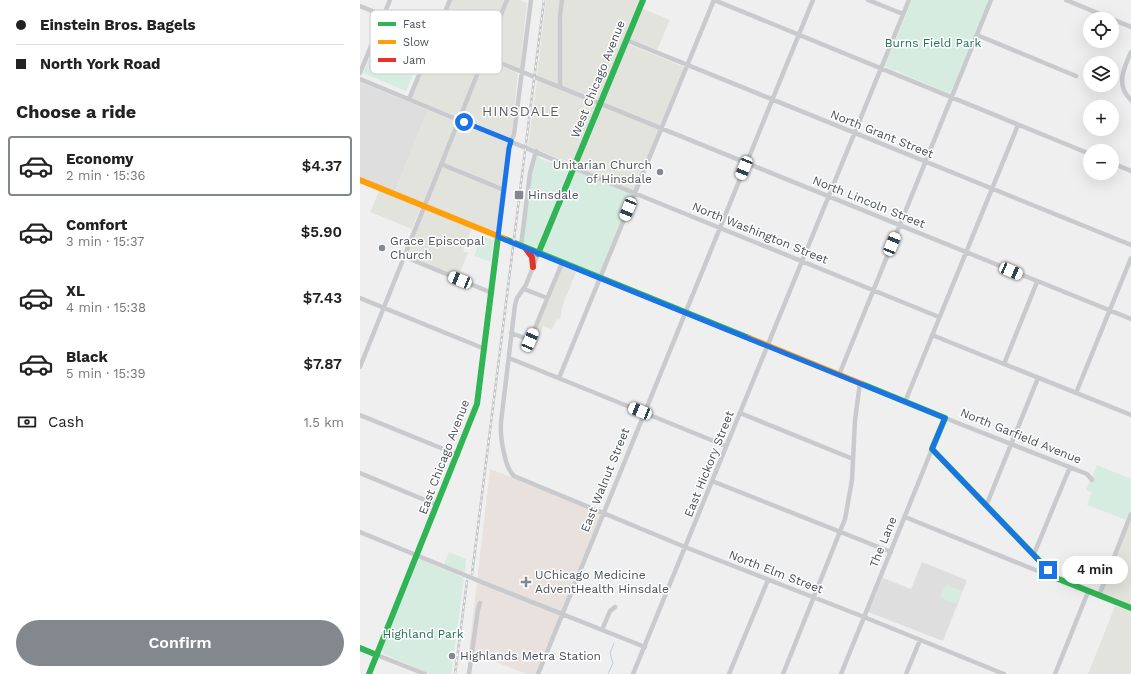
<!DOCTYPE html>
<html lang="en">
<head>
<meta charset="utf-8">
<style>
  body { margin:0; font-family:"Work Sans",sans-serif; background:#f6f6f6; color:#222; height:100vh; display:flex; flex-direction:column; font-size:15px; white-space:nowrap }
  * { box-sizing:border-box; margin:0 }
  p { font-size:13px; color:#767676 }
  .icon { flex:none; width:22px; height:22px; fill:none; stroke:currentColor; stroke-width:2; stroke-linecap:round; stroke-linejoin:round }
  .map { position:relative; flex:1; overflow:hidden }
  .sheet { display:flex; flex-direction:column; background:#fff; width:360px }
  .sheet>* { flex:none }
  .top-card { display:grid; align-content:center; height:88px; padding:0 16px; background:#fff }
  .fabs { position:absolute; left:723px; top:12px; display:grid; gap:8px }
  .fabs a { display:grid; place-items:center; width:36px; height:36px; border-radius:50%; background:#fff; box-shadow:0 4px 16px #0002; font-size:20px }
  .end { position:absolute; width:18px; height:18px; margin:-9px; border:5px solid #1a73e8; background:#fff; box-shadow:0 0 0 2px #fff }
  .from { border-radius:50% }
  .bubble { position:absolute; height:28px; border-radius:14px; background:#fff; box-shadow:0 4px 16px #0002; font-size:13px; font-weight:600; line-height:28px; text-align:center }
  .car { position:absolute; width:12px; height:24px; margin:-12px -6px; border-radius:5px; box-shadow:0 0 3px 1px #0007; background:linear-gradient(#fff 24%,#345 0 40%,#fff 0 76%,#345 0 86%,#fff 0) }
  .top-card b { display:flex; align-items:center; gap:14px; height:38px; font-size:15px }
  .top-card b+b { border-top:1px solid #e0e0e0 }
  .top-card i { width:10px; height:10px; background:#222 }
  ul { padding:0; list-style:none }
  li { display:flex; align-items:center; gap:12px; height:60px; margin:0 8px 6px; padding:0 8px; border:2px solid transparent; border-radius:4px }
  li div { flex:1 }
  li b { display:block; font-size:15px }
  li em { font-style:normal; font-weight:600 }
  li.current { border-color:#83878e }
  li>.icon { width:36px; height:36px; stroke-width:1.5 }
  h2 { padding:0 16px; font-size:18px; line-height:48px }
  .pay { display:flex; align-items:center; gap:10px; height:44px; padding:0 16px; font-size:15px }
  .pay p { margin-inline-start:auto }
  .action { display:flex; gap:8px; margin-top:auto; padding:8px 16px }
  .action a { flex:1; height:46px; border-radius:24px; background:#83878e; color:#fff; font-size:16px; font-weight:600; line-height:46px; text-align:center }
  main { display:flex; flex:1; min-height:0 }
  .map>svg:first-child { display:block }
  .commercial { fill:#e3e3dd }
  .education { fill:#dedede }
  .medical { fill:#e9e1de }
  .green { fill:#d6ece1 }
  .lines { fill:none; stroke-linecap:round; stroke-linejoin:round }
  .stream { stroke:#afd3e4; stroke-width:1 }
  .street { stroke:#c9cacd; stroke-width:4.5 }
  .fast { stroke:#30b455; stroke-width:6 }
  .slow { stroke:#ff9f0a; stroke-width:6 }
  .jam { stroke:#e5322d; stroke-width:6 }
  .rail-casing { stroke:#c4c5c7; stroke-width:2.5 }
  .rail { stroke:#fff; stroke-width:1; stroke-dasharray:3; stroke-linecap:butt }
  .street-bridge { stroke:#c9cacd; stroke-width:4.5 }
  .route { stroke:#1a73e8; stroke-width:5 }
  .poi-dot { fill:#83878e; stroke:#fff; stroke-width:1.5 }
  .labels { text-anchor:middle; stroke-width:3; stroke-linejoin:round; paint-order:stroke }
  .park-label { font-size:12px; fill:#227154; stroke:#fff }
  .street-label { font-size:12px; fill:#494f59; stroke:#fff }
  .poi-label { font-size:12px; fill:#494f59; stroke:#fff; text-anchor:start }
  .quarter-label { font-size:14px; letter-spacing:1px; fill:#5c5e62; stroke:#fff }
  .key { fill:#fff; stroke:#c8cacd; stroke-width:1 }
  .key-label { font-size:11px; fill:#494f59 }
</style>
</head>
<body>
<main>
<section class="sheet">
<div class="top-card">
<b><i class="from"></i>Einstein Bros. Bagels</b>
<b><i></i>North York Road</b>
</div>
<h2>Choose a ride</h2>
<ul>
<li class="current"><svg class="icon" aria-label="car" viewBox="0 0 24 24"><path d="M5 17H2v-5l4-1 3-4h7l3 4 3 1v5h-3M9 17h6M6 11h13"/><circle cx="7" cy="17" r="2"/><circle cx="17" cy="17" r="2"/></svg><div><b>Economy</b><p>2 min · 15:36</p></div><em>$4.37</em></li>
<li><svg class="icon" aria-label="car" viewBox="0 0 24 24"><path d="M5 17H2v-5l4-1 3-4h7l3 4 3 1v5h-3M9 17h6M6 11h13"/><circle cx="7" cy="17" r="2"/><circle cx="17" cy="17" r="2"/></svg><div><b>Comfort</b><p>3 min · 15:37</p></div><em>$5.90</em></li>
<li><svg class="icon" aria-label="car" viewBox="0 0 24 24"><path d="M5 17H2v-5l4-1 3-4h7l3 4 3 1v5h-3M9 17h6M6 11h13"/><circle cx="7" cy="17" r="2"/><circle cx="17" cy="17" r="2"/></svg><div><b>XL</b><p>4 min · 15:38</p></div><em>$7.43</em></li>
<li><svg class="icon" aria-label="car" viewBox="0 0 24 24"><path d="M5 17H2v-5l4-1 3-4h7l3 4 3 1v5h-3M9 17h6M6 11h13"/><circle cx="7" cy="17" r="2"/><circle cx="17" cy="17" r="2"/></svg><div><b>Black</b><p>5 min · 15:39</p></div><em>$7.87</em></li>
</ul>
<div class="pay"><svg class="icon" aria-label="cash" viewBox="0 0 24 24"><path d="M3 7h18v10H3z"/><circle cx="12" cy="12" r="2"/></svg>Cash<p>1.5 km</p></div>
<div class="action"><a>Confirm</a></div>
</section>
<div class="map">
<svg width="771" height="674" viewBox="0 0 771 674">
  <rect width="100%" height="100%" fill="#efefef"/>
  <path class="commercial" d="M91,0H145L123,54L77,34Z
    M149,0H160L167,3L160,69L127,55Z
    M186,0H201L198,85L177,75Z
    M204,0H281L240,101L202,86V18Z
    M281,8L310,20L297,50L268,39Z
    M75,39L122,58L98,117L51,98Z
    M268,44L324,67L274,191L216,166Z
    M126,60L158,73L151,139L101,118Z
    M177,80L238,105L213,164L168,146Z
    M68,110L96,121L63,205L34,193Z
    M100,123L148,143L136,234L67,204Z
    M20,189L61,207L52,229L10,212Z
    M64,208L112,228L103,251L108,253L98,277L45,256Z
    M202,266L216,272L202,307L200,320L197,319L192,329L183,326L176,345L170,343Z
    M771,508V605L737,593Z
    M755,606L771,611V674H728Z"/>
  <path class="education" d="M0,82L68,110L34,193L0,179Z
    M562,562L607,580L583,641L508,612L523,578L551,589Z"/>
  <path class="medical" d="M130,469L242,513L177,674H166L109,651Z"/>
  <path class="green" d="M552,0H629L590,94L525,66Z
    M24,22L68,39L46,91L3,73Z
    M178,156L181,159L206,168L208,171L178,246L174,248L163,243L171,177L176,157Z
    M215,170L273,194L239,275L182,251Z
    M122,236L133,240L131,262L114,256Z
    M737,465L771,479V508L766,520L727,505L732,492L726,490Z
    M89,552L106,559L105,573L84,564Z
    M59,560H63L104,578L91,674H70L24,654L22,650L57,563Z
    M586,585L602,591L596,604L580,597Z"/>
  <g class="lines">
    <path class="stream" d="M248,674L253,663L250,653L254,643"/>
    <path class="street" d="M354,0L730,154
      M508,0L543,14
      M706,0L771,27
      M0,6L771,319
      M617,35L716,76
      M266,40L771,245
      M771,52C764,68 755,85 771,100
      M0,73L30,0
      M0,79L279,195L579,317
      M200,87V16L202,0
      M49,99L90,0
      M752,163L771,171
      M81,164L144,190
      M138,237L149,148L154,134L171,0
      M161,246L170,173L176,151
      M178,254L166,285L157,298L155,305L141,422C140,435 144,467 154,476L325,547L504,617L644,674
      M43,256L132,293
      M164,289L187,298
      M0,298L125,349
      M151,333L170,340L202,263
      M572,335L771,415
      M149,358L366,446
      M644,364L677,282
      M0,367L147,0
      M479,375L631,0
      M199,378L354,0
      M716,393L771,258
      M545,402L658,125
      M380,413L493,459
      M0,415L98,455
      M585,418L727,474L732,480
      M0,473L77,505
      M352,481L531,552
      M626,506L678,378
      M545,517L695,578
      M0,532L95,571
      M674,554L710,467
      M124,583L285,647
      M739,596L771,514
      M242,630L250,611L255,607
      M17,655L65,674
      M109,674L118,609L120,603
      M178,674L453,0
      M273,674L549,0
      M369,674L408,580
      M423,674L485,519L492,480L495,420L500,383
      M481,674L572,449
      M546,674L560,640
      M695,674L728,592"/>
    <path class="fast" d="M145,239L389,338
      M178,254L283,0
      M502,384L585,418L572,449L696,578L771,608
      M0,648L17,655
      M9,674L117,404L138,237"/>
    <path class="slow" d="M0,180L145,239
      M389,338L502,384"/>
    <path class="jam" d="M166,249L172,257L173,267"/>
    <defs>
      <path id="rail" d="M112,574L184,0
        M95,674L107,581"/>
    </defs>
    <use href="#rail" class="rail-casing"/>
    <use href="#rail" class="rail"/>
    <path class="street-bridge" d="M95,571L124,583"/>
  </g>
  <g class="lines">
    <path class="route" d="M104,122L151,141L149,148L138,237L585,418L572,449L688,570"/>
  </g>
  <g class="poi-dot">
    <circle cx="300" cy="172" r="4"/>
    <rect x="154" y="190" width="10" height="10" rx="2"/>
    <circle cx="22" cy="248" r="4"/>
    <path d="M164 576h4v4h4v4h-4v4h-4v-4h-4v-4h4z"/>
    <circle cx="92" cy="656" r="4"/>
  </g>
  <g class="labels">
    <g class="park-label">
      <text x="573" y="47">Burns Field Park</text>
      <text x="63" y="638">Highland Park</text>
    </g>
    <g class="street-label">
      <text transform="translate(238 79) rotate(-68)" y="4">West Chicago Avenue</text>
      <text transform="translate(522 134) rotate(22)" y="4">North Grant Street</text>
      <text transform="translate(509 202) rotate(22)" y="4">North Lincoln Street</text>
      <text transform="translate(400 233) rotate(22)" y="4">North Washington Street</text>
      <text transform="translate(661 436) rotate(22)" y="4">North Garfield Avenue</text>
      <text transform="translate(84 457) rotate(-69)" y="4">East Chicago Avenue</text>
      <text transform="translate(349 464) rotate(-68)" y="4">East Hickory Street</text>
      <text transform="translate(245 480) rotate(-68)" y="4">East Walnut Street</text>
      <text transform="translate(523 542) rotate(-68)" y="4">The Lane</text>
      <text transform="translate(416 572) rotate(21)" y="4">North Elm Street</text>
    </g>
    <g class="poi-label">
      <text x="292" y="169" text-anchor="end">Unitarian Church<tspan x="292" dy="14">of Hinsdale</tspan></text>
      <text x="168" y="199">Hinsdale</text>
      <text x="30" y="245">Grace Episcopal<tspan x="30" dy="14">Church</tspan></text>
      <text x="175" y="579">UChicago Medicine<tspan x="175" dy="14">AdventHealth Hinsdale</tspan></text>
      <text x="100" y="660">Highlands Metra Station</text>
    </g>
    <g class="quarter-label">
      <text x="161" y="116">HINSDALE</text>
    </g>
  </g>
  <rect x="10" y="10" width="132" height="64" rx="6" class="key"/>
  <rect x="18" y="22" width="18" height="4" fill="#30b455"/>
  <rect x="18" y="40" width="18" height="4" fill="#ff9f0a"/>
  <rect x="18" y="58" width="18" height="4" fill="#e5322d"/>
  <g class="key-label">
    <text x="43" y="28">Fast</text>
    <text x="43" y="46">Slow</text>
    <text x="43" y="64">Jam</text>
  </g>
</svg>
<div class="fabs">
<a><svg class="icon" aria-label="locate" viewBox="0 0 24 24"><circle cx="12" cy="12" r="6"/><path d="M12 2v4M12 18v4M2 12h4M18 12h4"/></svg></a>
<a><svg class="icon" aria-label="layers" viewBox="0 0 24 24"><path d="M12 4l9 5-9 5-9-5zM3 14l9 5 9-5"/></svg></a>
<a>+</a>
<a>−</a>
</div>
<i class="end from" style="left:104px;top:122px"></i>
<i class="end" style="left:688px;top:570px"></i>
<div class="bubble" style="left:702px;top:556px;width:66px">4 min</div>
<i class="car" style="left:384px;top:168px;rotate:202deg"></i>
<i class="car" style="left:268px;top:209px;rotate:202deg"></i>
<i class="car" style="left:532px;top:244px;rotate:22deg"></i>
<i class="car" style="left:651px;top:271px;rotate:113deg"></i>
<i class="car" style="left:100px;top:280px;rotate:292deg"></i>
<i class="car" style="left:170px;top:340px;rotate:23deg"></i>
<i class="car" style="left:280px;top:411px;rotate:292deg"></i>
</div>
</main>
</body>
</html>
